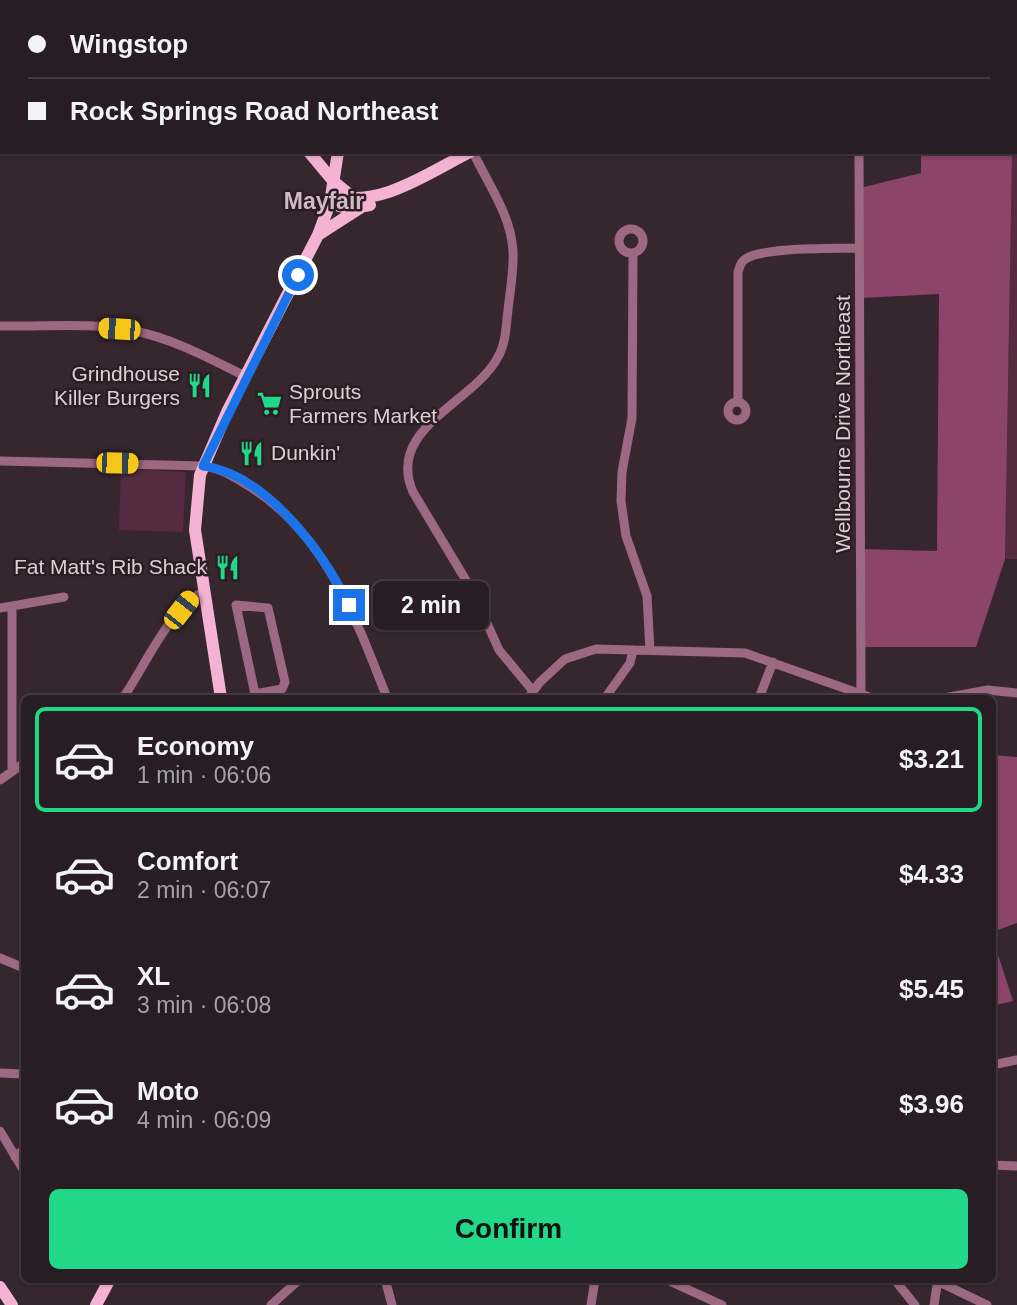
<!DOCTYPE html>
<html lang="en">
<head>
<meta charset="utf-8">
<style>
  body { margin:0; font-family:Arial,sans-serif; background:#342a2f; color:#f1f3f6; height:100vh; display:flex; flex-direction:column; font-size:26px; white-space:nowrap }
  * { box-sizing:border-box; margin:0 }
  p { font-size:23px; color:#a5a2a5 }
  .icon { flex:none; width:38px; height:38px; fill:none; stroke:currentColor; stroke-width:2; stroke-linecap:round; stroke-linejoin:round }
  .map { position:relative; flex:1; overflow:hidden }
  .details { position:absolute; left:21px; top:695px; width:975px; height:588px; display:flex; flex-direction:column; background:#281d22; border-radius:10px; box-shadow:0 2px 5px #0004,0 0 0 2px #443b40 }
  .details>* { flex:none }
  .hud { position:absolute; left:0px; top:0px; width:1018px; height:154px; box-shadow:0 2px 5px #0004,0 0 0 2px #443b40; display:grid; align-content:center; height:154px; padding:0 28px; background:#281d22 }
  .end { position:absolute; width:32px; height:32px; margin:-16px; border:9px solid #1a73e8; background:#fff; box-shadow:0 0 0 4px #fff }
  .from { border-radius:50% }
  .bubble { position:absolute; height:49px; border-radius:10px; background:#281d22; box-shadow:0 2px 5px #0004,0 0 0 2px #443b40; font-size:23px; font-weight:700; line-height:49px; text-align:center }
  .car { position:absolute; width:21px; height:42px; margin:-21px -10px; border-radius:9px; box-shadow:0 0 5px 2px #0007; background:linear-gradient(#f5c518 24%,#345 0 40%,#f5c518 0 76%,#345 0 86%,#f5c518 0) }
  .hud b { display:flex; align-items:center; gap:24px; height:66px; font-size:26px }
  .hud b+b { border-top:2px solid #443b40 }
  .hud i { width:18px; height:18px; background:#f1f3f6 }
  ul { padding:12px 0 0; list-style:none }
  li { display:flex; align-items:center; gap:21px; height:105px; margin:0 14px 10px; padding:0 14px; border:4px solid transparent; border-radius:10px }
  li div { flex:1 }
  li b { display:block; font-size:26px }
  li em { font-style:normal; font-weight:700 }
  li.on { border-color:#20d887 }
  li>.icon { width:63px; height:63px; stroke-width:1.5 }
  .button { display:flex; gap:14px; margin-top:auto; padding:14px 28px }
  .button a { flex:1; height:80px; border-radius:10px; background:#20d887; color:#111; font-size:28px; font-weight:700; line-height:80px; text-align:center }
  .map>svg:first-child { display:block }
  .green { fill:#562a41 }
  .forest { fill:#8c446b }
  .lines { fill:none; stroke-linecap:round; stroke-linejoin:round }
  .minor { stroke:#9d6882; stroke-width:9 }
  .major { stroke:#f5b3d3; stroke-width:12 }
  .route { stroke:#1a73e8; stroke-width:9 }
  .labels { text-anchor:middle; stroke-width:5; stroke-linejoin:round; paint-order:stroke }
  .poi-label { font-size:21px; fill:#dad0d4; stroke:#2c1d24; text-anchor:end }
  .street-label { font-size:21px; fill:#dad0d4; stroke:#2c1d24 }
  .neighbourhood-label { font-size:23px; font-weight:bold; fill:#cebbc4; stroke:#2c1d24 }
</style>
</head>
<body>
<div class="map">
<svg width="1017" height="1305" viewBox="0 0 1017 1305">
  <rect width="100%" height="100%" fill="#36272e"/>
  <path class="green" d="M1012,156H1017V559H1005Z
    M121,469L186,472L183,532L119,530Z"/>
  <path class="forest" d="M921,152H1011L1012,156L1005,559L976,647H861V549L937,551L939,294L861,298L860,188L921,173Z
    M992,755L1017,757V923L992,932Z
    M992,936L1013,1001L992,1006Z"/>
  <g class="lines">
    <path class="minor" d="M418,0L420,2
      M541,0V2
      M568,0V2
      M857,0V2
      M447,2L448,0
      M473,152C488,184 511,215 513,251C514,271 510,291 508,310C506,326 506,343 498,357C474,403 385,428 413,492L473,592L499,650L533,691
      M859,152L861,696
      M619 241a12 12 0 1 1 24 0a12 12 0 1 1-24 0Z
      M633,254L632,418L622,472L621,501L626,536L647,596L650,650
      M0,326C44,327 92,322 135,331C174,339 210,359 245,376
      M728 411a9 9 0 1 1 18 0a9 9 0 1 1-18 0Z
      M738,402V272C740,266 741,261 747,258C767,247 835,249 860,248
      M0,461L203,466C220,468 233,476 247,485C324,531 356,618 387,698
      M236,605L268,608L285,682L282,689L255,694Z
      M0,608L64,597
      M123,698C145,666 169,609 204,591
      M528,698L540,682L565,659L596,649L745,653L872,698
      M605,698L630,663L633,650
      M759,698L773,662
      M944,698L988,690L1017,693
      M12,771V606
      M0,780L24,763
      M0,958L24,968
      M992,1065L1017,1060
      M0,1073L24,1074
      M0,1131L24,1171
      M15,1157L24,1149
      M992,1165L1017,1166
      M385,1279L392,1305
      M665,1279L722,1305
      M894,1279L915,1305
      M933,1279L987,1305
      M271,1305L300,1279
      M591,1305L595,1279
      M934,1305L938,1279"/>
    <path class="major" d="M191,0L192,2
      M326,0V2
      M335,0L336,2
      M782,2L786,0
      M309,152L334,182L356,200
      M332,195C379,209 428,173 470,152
      M330,203L349,209L370,205
      M318,235L360,208
      M221,698L195,530L200,475L227,412L318,235L330,203L338,152
      M0,1287L12,1305
      M96,1305L110,1279"/>
  </g>
  <g class="lines">
    <path class="route" d="M298,275L203,466C266,474 323,552 349,605"/>
  </g>
  <defs>
    <symbol id="restaurant-bare" viewBox="-9 -9 18 18"><path d="M-5-6h1v4h1v-4h1v4h1v-4h1v5L-1.5 .5V6h-2V.5L-5-1ZM5-6V6H3V1.5H1.5Q1.5-4 5-6Z" fill="#20d887" stroke="#2c1d24" stroke-width="2.5" paint-order="stroke"/></symbol>
    <symbol id="supermarket-bare" viewBox="-9 -9 18 18"><path d="M-6-5.5h2.5l.6 2H6L4.5 2H-2.5L-4.4-4H-6ZM-1.5 3.2a1.3 1.3 0 1 0 .1 0ZM3 3.2a1.3 1.3 0 1 0 .1 0Z" fill="#20d887" stroke="#2c1d24" stroke-width="2.5" paint-order="stroke"/></symbol>
  </defs>
  <g fill-rule="evenodd">
    <use href="#restaurant-bare" x="182" y="368" width="35" height="35"/>
    <use href="#supermarket-bare" x="252" y="386" width="35" height="35"/>
    <use href="#restaurant-bare" x="234" y="436" width="35" height="35"/>
    <use href="#restaurant-bare" x="210" y="550" width="35" height="35"/>
  </g>
  <g class="labels">
    <g class="poi-label">
      <text x="180" y="381">Grindhouse<tspan x="180" dy="24">Killer Burgers</tspan></text>
      <text x="289" y="399" text-anchor="start">Sprouts<tspan x="289" dy="24">Farmers Market</tspan></text>
      <text x="271" y="460" text-anchor="start">Dunkin'</text>
      <text x="207" y="574">Fat Matt's Rib Shack</text>
    </g>
    <g class="street-label">
      <text transform="translate(843 424) rotate(-90)" y="7">Wellbourne Drive Northeast</text>
    </g>
    <g class="neighbourhood-label">
      <text x="324" y="209">Mayfair</text>
    </g>
  </g>
</svg>
<i class="end from" style="left:298px;top:275px"></i>
<i class="end" style="left:349px;top:605px"></i>
<div class="bubble" style="left:373px;top:581px;width:116px">2 min</div>
<i class="car" style="left:119px;top:329px;rotate:274deg"></i>
<i class="car" style="left:117px;top:463px;rotate:91deg"></i>
<i class="car" style="left:181px;top:610px;rotate:38deg"></i>
<div class="hud">
<b><i class="from"></i>Wingstop</b>
<b><i></i>Rock Springs Road Northeast</b>
</div>
<section class="details">
<ul>
<li class="on"><svg class="icon" aria-label="car" viewBox="0 0 24 24"><path d="M5 17H2v-5l4-1 3-4h7l3 4 3 1v5h-3M9 17h6M6 11h13"/><circle cx="7" cy="17" r="2"/><circle cx="17" cy="17" r="2"/></svg><div><b>Economy</b><p>1 min · 06:06</p></div><em>$3.21</em></li>
<li><svg class="icon" aria-label="car" viewBox="0 0 24 24"><path d="M5 17H2v-5l4-1 3-4h7l3 4 3 1v5h-3M9 17h6M6 11h13"/><circle cx="7" cy="17" r="2"/><circle cx="17" cy="17" r="2"/></svg><div><b>Comfort</b><p>2 min · 06:07</p></div><em>$4.33</em></li>
<li><svg class="icon" aria-label="car" viewBox="0 0 24 24"><path d="M5 17H2v-5l4-1 3-4h7l3 4 3 1v5h-3M9 17h6M6 11h13"/><circle cx="7" cy="17" r="2"/><circle cx="17" cy="17" r="2"/></svg><div><b>XL</b><p>3 min · 06:08</p></div><em>$5.45</em></li>
<li><svg class="icon" aria-label="car" viewBox="0 0 24 24"><path d="M5 17H2v-5l4-1 3-4h7l3 4 3 1v5h-3M9 17h6M6 11h13"/><circle cx="7" cy="17" r="2"/><circle cx="17" cy="17" r="2"/></svg><div><b>Moto</b><p>4 min · 06:09</p></div><em>$3.96</em></li>
</ul>
<div class="button"><a>Confirm</a></div>
</section>
</div>
</body>
</html>
